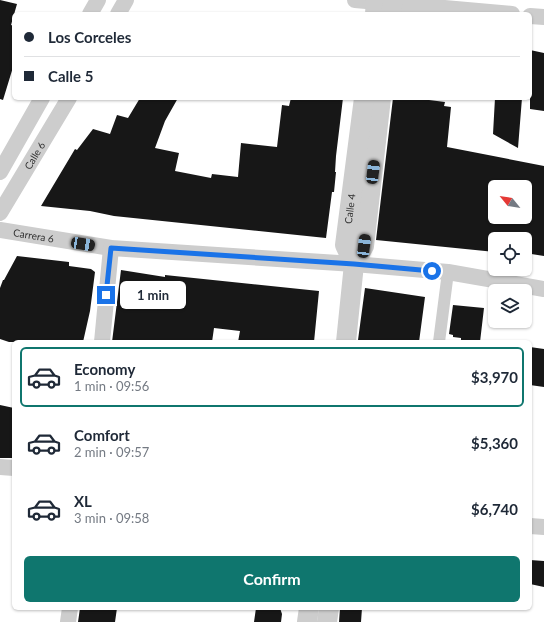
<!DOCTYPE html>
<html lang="en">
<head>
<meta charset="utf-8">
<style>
  body { margin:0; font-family:Lato,sans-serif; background:#f2f2f3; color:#1f2937; height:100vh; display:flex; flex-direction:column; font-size:15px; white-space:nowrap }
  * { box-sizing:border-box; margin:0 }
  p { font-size:13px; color:#747a83 }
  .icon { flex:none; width:22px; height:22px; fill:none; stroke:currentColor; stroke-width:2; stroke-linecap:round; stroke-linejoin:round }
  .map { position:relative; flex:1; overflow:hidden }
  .panel { position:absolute; left:12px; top:340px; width:520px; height:270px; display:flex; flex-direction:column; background:#fff; border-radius:6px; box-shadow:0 1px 3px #0004 }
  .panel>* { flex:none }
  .top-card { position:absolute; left:12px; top:12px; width:520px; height:88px; border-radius:6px; box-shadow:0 1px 3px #0004; display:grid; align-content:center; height:88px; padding:0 12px; background:#fff }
  .needle { width:26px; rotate:300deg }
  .tools { position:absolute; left:488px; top:180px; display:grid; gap:8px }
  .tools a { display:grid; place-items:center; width:44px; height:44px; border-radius:6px; background:#fff; box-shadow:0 1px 3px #0004; font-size:20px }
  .end { position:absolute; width:18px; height:18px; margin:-9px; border:5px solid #1a73e8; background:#fff; box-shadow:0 0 0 2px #fff }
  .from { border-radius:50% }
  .bubble { position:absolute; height:28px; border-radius:6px; background:#fff; box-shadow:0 1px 3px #0004; font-size:13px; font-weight:700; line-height:28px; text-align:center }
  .car { position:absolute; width:12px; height:24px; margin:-12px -6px; border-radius:5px; box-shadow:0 0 3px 1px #0007; background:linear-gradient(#222 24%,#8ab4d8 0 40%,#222 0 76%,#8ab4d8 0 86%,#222 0) }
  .top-card b { display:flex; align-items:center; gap:14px; height:38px; font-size:15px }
  .top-card b+b { border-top:1px solid #e0e1e3 }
  .top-card i { width:10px; height:10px; background:#1f2937 }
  ul { padding:7px 0 0; list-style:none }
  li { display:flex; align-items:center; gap:12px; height:60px; margin:0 8px 6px; padding:0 4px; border:2px solid transparent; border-radius:6px }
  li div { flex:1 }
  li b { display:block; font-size:15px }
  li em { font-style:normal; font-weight:700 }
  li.current { border-color:#0f766e }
  li>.icon { width:36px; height:36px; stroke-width:1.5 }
  .primary-button { display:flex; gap:8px; margin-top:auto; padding:8px 12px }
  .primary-button a { flex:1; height:46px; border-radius:6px; background:#0f766e; color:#fff; font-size:16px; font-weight:700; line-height:46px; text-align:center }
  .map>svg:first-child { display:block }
  .building { fill:#171717; fill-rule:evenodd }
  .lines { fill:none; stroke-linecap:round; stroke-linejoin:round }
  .pedestrian { stroke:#cdcdcd; stroke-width:12 }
  .minor { stroke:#cdcdcd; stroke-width:16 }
  .tertiary { stroke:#cdcdcd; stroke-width:20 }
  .route { stroke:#1a73e8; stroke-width:5 }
  .labels { text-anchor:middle; stroke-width:4; stroke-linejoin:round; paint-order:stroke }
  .street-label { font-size:10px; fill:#303030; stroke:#fff }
</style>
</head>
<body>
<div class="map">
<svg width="544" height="622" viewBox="0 0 544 622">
  <rect width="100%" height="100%" fill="#fff"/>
  <path class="building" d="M0,0L17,4L11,25L14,26V64L3,100L0,99Z
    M530,50L544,53V111L530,109Z
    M140,98H178L165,121L155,148L179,153L175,171L211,178L212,174L238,177L241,143L277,147L282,105L289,106L291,98H343L336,156L335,172H336L334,192H332L326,238L114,216L90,211L41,206L75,149L77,150L93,129L110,134L117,115L128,118Z
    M393,98H413L445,102L444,106L451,107L447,147L544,166V256L525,253V239H495V252L376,240ZM495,187H530L526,217H495Z
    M495,98H522L518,148L493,134Z
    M17,256L69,262V266L91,269L95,272L90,311L83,342H9L0,339V288L3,280H4Z
    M121,270L165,277V275L319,291L314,342H238L240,331L214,328L212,342H112Z
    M365,288L425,297L419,342H370L358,340Z
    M453,305L484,308L480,342H461V338L453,337V335L449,334Z
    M530,347L544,349V387L530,385Z
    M0,405L14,408V458H0Z
    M530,560L544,561V587L530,584Z
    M80,608H117L115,622H78Z
    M256,608H280L282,614L281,622H254Z
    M340,608H362L361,622H339Z"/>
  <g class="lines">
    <path class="pedestrian" d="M439,342L448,272"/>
    <g class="minor">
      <path d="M355,0L512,14"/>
      <path d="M90,14L98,0"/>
      <path d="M118,14L126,0"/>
      <path d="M530,16L544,17"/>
      <path d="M0,172L42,98"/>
      <path id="s1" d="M0,213L69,98"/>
      <path id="s2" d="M0,230L111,248L354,264L448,272L544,289"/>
      <path d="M102,342L111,248"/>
      <path d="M0,467L14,468"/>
      <path d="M530,526L544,527"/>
      <path d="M68,622L70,608"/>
    </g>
    <g class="tertiary">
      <path d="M375,14L376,0"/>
      <path d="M391,14L393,0"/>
      <path d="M354,264L364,246L381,98"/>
      <path id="s3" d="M346,342L354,264L345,245L364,98"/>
      <path d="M307,622L309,608"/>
      <path d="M327,622L329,608"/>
    </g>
  </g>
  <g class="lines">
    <path class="route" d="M106,295L111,248L354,264L432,271"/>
  </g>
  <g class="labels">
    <g class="street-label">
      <text dy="4" stroke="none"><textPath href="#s1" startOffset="67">Calle 6</textPath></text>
      <text dy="4" stroke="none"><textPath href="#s3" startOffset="136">Calle 4</textPath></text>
      <text dy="4" stroke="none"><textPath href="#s2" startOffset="34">Carrera 6</textPath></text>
    </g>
  </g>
</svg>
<div class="tools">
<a><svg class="needle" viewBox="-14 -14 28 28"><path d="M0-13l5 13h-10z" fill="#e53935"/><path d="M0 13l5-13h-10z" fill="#747a83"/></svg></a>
<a><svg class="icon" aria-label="locate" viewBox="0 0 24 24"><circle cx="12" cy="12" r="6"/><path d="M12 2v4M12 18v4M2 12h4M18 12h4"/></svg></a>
<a><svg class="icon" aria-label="layers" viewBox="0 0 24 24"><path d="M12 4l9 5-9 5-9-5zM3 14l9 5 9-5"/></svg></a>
</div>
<i class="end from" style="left:432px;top:271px"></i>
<i class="end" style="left:106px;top:295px"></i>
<div class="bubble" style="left:120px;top:281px;width:66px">1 min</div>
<i class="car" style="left:373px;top:172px;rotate:7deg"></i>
<i class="car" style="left:83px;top:244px;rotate:99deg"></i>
<i class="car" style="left:364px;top:246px;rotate:7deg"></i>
<div class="top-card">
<b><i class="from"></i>Los Corceles</b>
<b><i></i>Calle 5</b>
</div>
<section class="panel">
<ul>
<li class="current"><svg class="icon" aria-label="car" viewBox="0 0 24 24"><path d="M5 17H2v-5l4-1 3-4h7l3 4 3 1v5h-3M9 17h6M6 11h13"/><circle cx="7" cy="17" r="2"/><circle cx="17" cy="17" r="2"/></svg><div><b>Economy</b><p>1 min · 09:56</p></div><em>$3,970</em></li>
<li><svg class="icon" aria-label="car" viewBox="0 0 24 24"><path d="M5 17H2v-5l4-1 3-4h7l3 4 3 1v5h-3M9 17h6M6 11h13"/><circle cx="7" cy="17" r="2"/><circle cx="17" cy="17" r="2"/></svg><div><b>Comfort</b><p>2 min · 09:57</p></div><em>$5,360</em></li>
<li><svg class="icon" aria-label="car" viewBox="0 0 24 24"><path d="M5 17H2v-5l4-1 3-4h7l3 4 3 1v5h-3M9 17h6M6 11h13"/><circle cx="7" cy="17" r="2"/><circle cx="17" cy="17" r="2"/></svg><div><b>XL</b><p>3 min · 09:58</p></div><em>$6,740</em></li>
</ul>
<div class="primary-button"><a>Confirm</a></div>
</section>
</div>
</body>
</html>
